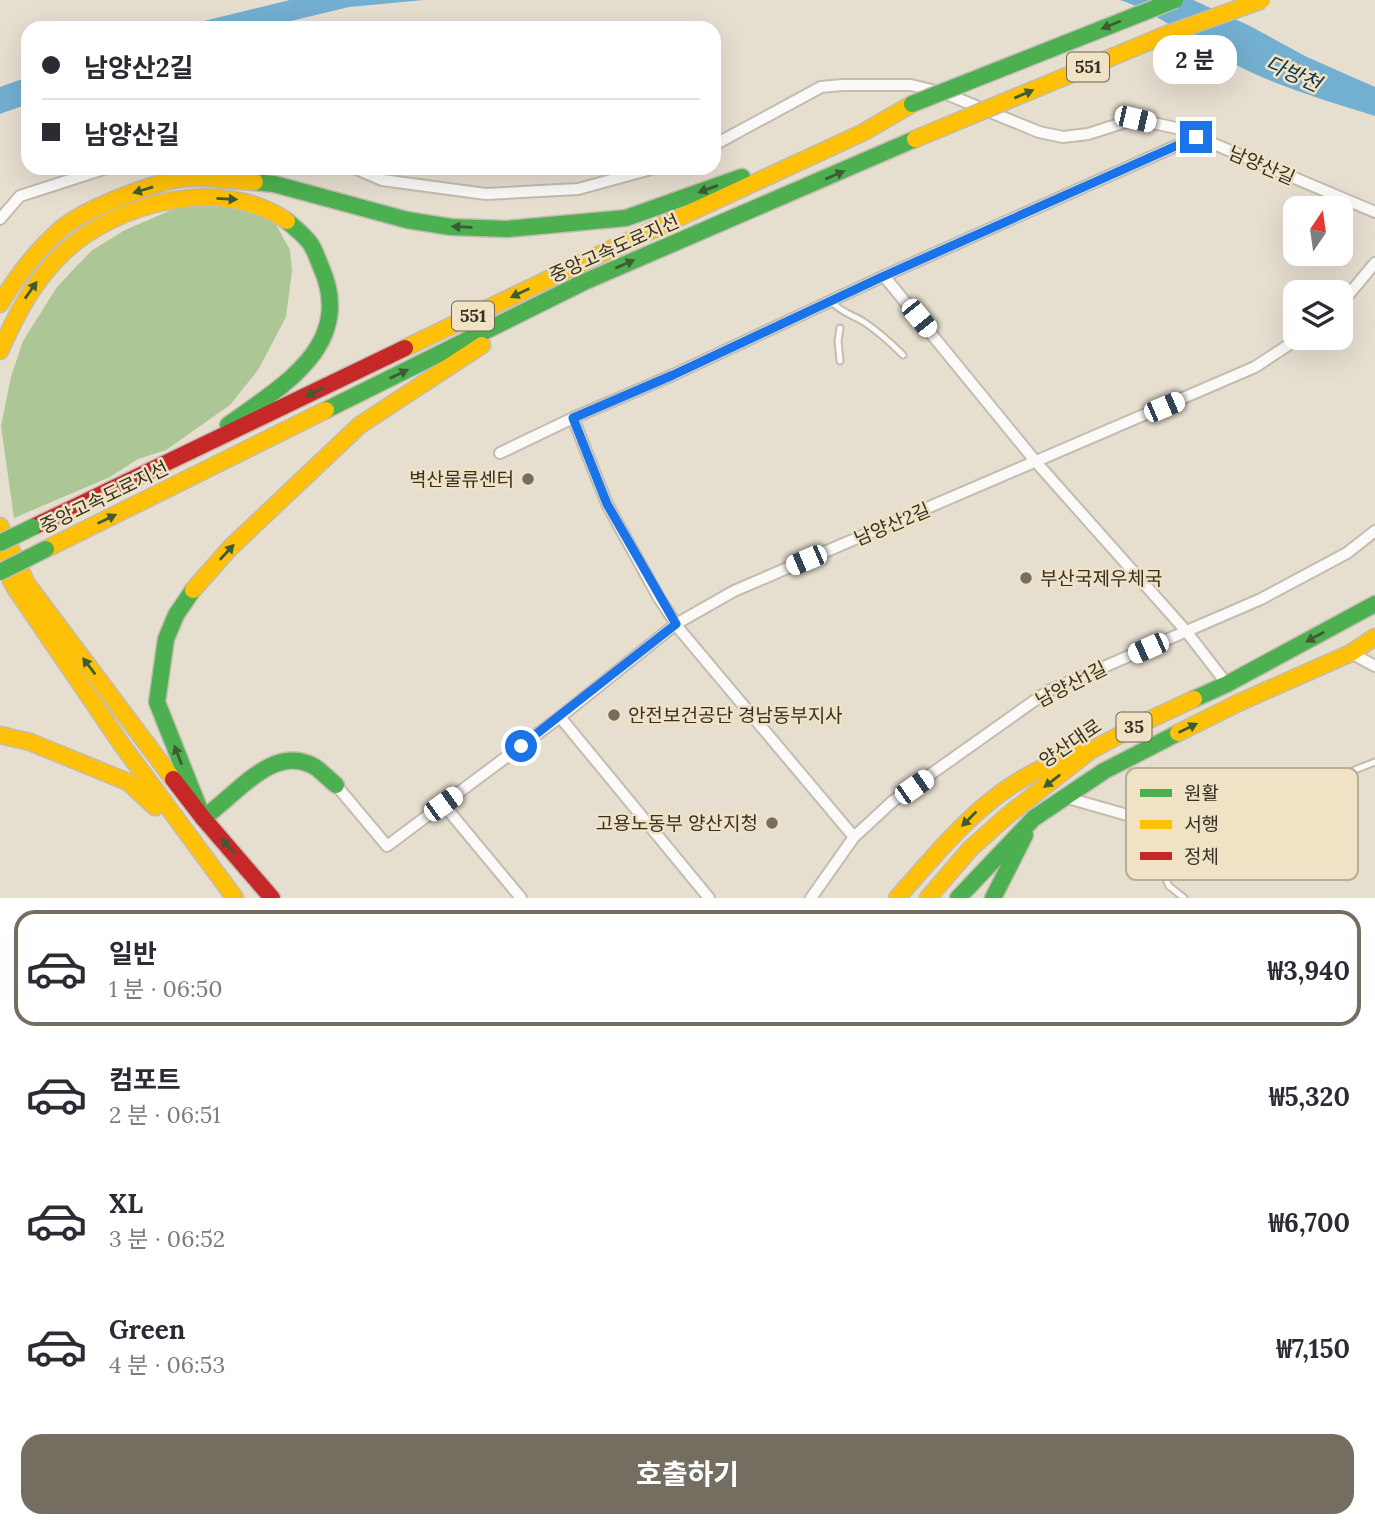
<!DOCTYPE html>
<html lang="ko">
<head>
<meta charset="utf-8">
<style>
  body { margin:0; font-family:Lora,"Noto Sans KR",serif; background:#f2f2f3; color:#2b2b33; height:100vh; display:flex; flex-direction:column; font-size:26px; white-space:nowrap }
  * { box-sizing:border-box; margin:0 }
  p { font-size:23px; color:#7c7c81 }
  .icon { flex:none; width:38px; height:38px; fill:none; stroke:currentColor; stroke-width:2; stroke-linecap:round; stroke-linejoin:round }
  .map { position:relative; height:898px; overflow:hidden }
  .details { display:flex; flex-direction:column; background:#fff; flex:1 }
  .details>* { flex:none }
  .top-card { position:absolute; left:21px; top:21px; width:700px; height:154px; border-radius:21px; box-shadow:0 7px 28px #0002; display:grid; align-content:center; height:154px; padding:0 21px; background:#fff }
  .needle { width:46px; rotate:13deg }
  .fabs { position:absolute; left:1283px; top:196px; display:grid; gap:14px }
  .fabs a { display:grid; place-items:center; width:70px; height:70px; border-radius:14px; background:#fff; box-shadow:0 7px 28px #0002; font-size:35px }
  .end { position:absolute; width:32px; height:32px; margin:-16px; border:9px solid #1a73e8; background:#fff; box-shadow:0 0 0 4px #fff }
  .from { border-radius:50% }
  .bubble { position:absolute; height:49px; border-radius:21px; background:#fff; box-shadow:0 7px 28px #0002; font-size:23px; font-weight:700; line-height:49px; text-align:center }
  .car { position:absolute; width:21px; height:42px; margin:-21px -10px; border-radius:9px; box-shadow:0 0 5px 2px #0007; background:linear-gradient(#fff 24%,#345 0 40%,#fff 0 76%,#345 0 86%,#fff 0) }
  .top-card b { display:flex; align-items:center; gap:24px; height:66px; font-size:26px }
  .top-card b+b { border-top:2px solid #e1e1e2 }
  .top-card i { width:18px; height:18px; background:#2b2b33 }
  ul { padding:12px 0 0; list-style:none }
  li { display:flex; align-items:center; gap:21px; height:116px; margin:0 14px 10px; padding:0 7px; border:4px solid transparent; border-radius:21px }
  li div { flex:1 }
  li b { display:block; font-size:26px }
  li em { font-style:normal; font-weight:700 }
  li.selected { border-color:#746d60 }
  li>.icon { width:63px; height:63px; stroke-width:1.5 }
  .button { display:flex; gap:14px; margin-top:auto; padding:14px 21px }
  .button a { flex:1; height:80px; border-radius:21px; background:#746d60; color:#fff; font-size:28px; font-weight:700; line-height:80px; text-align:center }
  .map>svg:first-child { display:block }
  .forest { fill:#adc696 }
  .water { fill:#73afd0 }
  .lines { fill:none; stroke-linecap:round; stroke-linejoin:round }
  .lane-casing { stroke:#c3bcb0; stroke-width:9 }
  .street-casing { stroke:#c3bcb0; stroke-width:14 }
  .fast-casing { stroke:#c3bcb0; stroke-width:19 }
  .slow-casing { stroke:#c3bcb0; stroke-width:19 }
  .jam-casing { stroke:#c3bcb0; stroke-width:19 }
  .lane { stroke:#fbfaf8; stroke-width:5 }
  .street { stroke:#fbfaf8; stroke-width:10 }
  .fast { stroke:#4caf50; stroke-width:16 }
  .slow { stroke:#ffc107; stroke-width:16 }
  .jam { stroke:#c62828; stroke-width:16 }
  .fast-bridge-casing { stroke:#c3bcb0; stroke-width:19; stroke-linecap:butt }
  .slow-bridge-casing { stroke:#c3bcb0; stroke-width:19; stroke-linecap:butt }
  .fast-bridge { stroke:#4caf50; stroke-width:16 }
  .slow-bridge { stroke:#ffc107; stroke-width:16 }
  .oneway { fill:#3e5c34 }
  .route { stroke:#1a73e8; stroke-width:9 }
  .poi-dot { fill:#746d60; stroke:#f0e2c5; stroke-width:2.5 }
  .labels { text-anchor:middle; stroke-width:5; stroke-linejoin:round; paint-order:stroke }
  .shield { fill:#f0e2c5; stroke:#6e6555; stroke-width:2 }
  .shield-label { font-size:18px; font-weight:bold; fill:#363025 }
  .street-label { font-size:19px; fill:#363025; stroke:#f0e2c5 }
  .poi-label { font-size:19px; fill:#363025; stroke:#f0e2c5; text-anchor:end }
  .water-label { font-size:21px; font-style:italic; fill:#0f354c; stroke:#f0e2c5 }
  .key { fill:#f0e2c5; stroke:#b8ad95; stroke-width:2 }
  .key-label { font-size:19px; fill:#363025 }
</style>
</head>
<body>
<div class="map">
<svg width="1375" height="898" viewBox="0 0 1375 898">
  <rect width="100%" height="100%" fill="#e6decf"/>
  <path class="forest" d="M224,201L272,217L290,250L292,271L286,317L258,370L230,405L166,450L138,459L110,477L14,518L1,426L11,377L23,341L57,287L91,251L125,230L176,208Z"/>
  <path class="water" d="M290,0H424L349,7L262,28H175Z
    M1120,0H1193L1250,26L1307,57L1375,87V116C1328,101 1282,88 1238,66C1198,47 1162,14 1120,0Z
    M28,77V104L0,114V87Z"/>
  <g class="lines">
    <defs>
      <path id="lane" d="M831,301C840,312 853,315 864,322C879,332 891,343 903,355
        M840,361L838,341L840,328
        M1184,898L1169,886L1164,875L1169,867L1311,787L1375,762"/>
      <path id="street" d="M714,145L821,87L842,85H911L944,93L1039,132L1063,137L1088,134L1135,119L1176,128L1375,212
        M354,168L382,180L486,194L578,189L655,168
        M0,219L20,196L107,168
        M884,276L1036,462L1186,631L1227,684
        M1340,305L1375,263
        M573,418L607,504L659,598L680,630L854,837
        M500,453L573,418L673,375L884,276L1196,137
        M1351,653L1375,666
        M560,717L709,898
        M336,785L387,846L560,717L676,624L734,591L1255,367L1299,338
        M1064,797L1152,822L1184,839
        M443,804L521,898
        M811,898L854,837L893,801L1048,691L1261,599L1347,553L1375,531"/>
      <path id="fast" d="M255,182L274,184L407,220L451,227L507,229L626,218L742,177
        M326,410L584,282L915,139
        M228,425C282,386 356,345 321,267C318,260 315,250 310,243C304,235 295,228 287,221
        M193,590L176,615L166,639L157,702L203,818C236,796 273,742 315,767C322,772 329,779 336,785
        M1194,699L1227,684L1375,604
        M958,898L1034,818L1104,771L1178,733
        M993,898L1025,835"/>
      <path id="slow" d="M0,304C16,277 37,250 61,229C83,210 144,186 174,180C199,175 229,180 255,182
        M405,348L609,250L864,132L912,104
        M0,351C16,315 34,280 64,252C119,201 221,176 287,221
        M0,526L27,584L173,779
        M46,549L326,410
        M0,559L15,588L122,745L235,898
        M193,590L230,548L360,425L482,345
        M1178,733L1238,703L1351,653L1375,637
        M0,735L30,742L128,782L155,807
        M897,898C955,833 996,778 1084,752
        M928,898L970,849L1008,815L1090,751L1138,725L1194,699"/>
      <path id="jam" d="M33,527L405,348
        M173,779L203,818L272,898"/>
    </defs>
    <use href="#lane" class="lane-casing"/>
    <use href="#street" class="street-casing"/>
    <use href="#fast" class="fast-casing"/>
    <use href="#slow" class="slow-casing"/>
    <use href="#jam" class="jam-casing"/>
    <use href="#lane" class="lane"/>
    <use href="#street" class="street"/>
    <use href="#fast" class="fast"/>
    <use href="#slow" class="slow"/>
    <use href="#jam" class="jam"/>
    <defs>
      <path id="fast-bridge" d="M912,104L1175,0
        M0,543L33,527
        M0,572L46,549"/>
      <path id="slow-bridge" d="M915,139L1165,35L1262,0"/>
    </defs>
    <use href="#fast-bridge" class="fast-bridge-casing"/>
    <use href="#slow-bridge" class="slow-bridge-casing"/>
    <use href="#fast-bridge" class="fast-bridge"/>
    <use href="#slow-bridge" class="slow-bridge"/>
  </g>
  <defs><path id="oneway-solid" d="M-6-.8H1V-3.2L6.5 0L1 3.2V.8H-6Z" transform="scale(1.75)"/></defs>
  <g class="oneway">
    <use href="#oneway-solid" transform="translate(1111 25) rotate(158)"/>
    <use href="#oneway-solid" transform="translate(1024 94) rotate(-23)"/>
    <use href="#oneway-solid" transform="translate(835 175) rotate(-23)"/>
    <use href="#oneway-solid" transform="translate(708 189) rotate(160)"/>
    <use href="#oneway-solid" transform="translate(143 190) rotate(163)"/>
    <use href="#oneway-solid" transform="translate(227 199) rotate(3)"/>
    <use href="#oneway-solid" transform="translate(462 227) rotate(-178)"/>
    <use href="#oneway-solid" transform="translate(625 264) rotate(-23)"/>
    <use href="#oneway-solid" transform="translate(31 290) rotate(-55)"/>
    <use href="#oneway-solid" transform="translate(520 293) rotate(154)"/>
    <use href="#oneway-solid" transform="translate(399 374) rotate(-26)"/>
    <use href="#oneway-solid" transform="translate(315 392) rotate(154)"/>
    <use href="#oneway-solid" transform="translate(107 519) rotate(-26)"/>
    <use href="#oneway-solid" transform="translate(227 552) rotate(-47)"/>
    <use href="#oneway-solid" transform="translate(1315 637) rotate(151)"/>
    <use href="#oneway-solid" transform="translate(89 666) rotate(-127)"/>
    <use href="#oneway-solid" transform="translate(1188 728) rotate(-26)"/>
    <use href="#oneway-solid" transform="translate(178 755) rotate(-111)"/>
    <use href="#oneway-solid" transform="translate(1052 781) rotate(142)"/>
    <use href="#oneway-solid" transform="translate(969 819) rotate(135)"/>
    <use href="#oneway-solid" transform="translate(228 846) rotate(-131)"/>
  </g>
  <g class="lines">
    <path class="route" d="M521,746L676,624L607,504L573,418L673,375L884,276L1196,137"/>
  </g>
  <g class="poi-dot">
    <circle cx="528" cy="479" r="7"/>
    <circle cx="1026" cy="578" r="7"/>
    <circle cx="614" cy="715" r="7"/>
    <circle cx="772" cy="823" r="7"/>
  </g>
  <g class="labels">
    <g class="shield">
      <rect x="1067" y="52.5" width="42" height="29" rx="5"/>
      <rect x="452" y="301.5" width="42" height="29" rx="5"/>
      <rect x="1116.5" y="712.5" width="35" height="29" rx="5"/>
    </g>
    <g class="shield-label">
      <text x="1088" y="73">551</text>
      <text x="473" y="322">551</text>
      <text x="1134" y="733">35</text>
    </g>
    <g class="street-label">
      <text transform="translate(1262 165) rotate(23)" y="7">남양산길</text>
      <text transform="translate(614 248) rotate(-24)" y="7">중앙고속도로지선</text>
      <text transform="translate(104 497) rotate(-26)" y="7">중앙고속도로지선</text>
      <text transform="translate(892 524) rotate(-23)" y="7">남양산2길</text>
      <text transform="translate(1071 684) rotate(-27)" y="7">남양산1길</text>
      <text transform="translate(1070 743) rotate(-34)" y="7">양산대로</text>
    </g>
    <g class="poi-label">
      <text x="514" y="486">벽산물류센터</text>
      <text x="1040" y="585" text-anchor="start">부산국제우체국</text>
      <text x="628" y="722" text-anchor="start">안전보건공단 경남동부지사</text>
      <text x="758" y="830">고용노동부 양산지청</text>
    </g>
    <g class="water-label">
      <text transform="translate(1293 74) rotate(24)" y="7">다방천</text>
    </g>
  </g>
  <rect x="1126" y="768" width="232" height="112" rx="10" class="key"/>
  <rect x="1140" y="789" width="32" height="8" fill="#4caf50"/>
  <rect x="1140" y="820" width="32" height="9" fill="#ffc107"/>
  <rect x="1140" y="852" width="32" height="8" fill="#c62828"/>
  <g class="key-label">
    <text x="1184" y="800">원활</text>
    <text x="1184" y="831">서행</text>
    <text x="1184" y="863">정체</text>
  </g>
</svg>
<div class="fabs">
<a><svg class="needle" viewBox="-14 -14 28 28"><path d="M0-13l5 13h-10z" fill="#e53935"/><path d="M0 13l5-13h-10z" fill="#7c7c81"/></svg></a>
<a><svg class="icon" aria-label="layers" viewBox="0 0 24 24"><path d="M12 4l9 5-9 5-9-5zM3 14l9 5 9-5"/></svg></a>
</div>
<i class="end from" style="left:521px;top:746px"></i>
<i class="end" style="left:1196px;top:137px"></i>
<div class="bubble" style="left:1153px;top:35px;width:84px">2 분</div>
<i class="car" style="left:1135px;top:119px;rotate:103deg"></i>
<i class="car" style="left:919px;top:318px;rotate:141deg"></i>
<i class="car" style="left:1164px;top:407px;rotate:67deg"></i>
<i class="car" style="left:806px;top:560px;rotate:247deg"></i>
<i class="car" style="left:1148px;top:648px;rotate:246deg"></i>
<i class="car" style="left:914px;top:787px;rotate:55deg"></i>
<i class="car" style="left:443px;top:804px;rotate:54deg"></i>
<div class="top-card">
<b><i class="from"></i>남양산2길</b>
<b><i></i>남양산길</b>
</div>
</div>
<section class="details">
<ul>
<li class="selected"><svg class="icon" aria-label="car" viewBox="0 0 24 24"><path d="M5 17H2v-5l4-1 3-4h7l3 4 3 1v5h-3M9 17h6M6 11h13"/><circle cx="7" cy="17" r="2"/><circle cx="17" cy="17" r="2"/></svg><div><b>일반</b><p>1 분 · 06:50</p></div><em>₩3,940</em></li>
<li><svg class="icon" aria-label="car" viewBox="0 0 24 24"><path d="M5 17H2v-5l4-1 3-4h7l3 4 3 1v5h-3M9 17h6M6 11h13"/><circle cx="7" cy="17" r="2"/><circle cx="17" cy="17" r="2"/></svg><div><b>컴포트</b><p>2 분 · 06:51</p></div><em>₩5,320</em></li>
<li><svg class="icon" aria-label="car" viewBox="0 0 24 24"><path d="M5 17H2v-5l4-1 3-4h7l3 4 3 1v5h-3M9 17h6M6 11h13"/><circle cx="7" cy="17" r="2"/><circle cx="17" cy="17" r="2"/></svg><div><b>XL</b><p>3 분 · 06:52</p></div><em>₩6,700</em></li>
<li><svg class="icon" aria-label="car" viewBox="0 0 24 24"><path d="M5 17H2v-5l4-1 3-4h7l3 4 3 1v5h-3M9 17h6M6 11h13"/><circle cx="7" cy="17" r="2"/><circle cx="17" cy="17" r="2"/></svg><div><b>Green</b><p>4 분 · 06:53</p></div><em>₩7,150</em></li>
</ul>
<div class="button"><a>호출하기</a></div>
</section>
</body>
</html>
